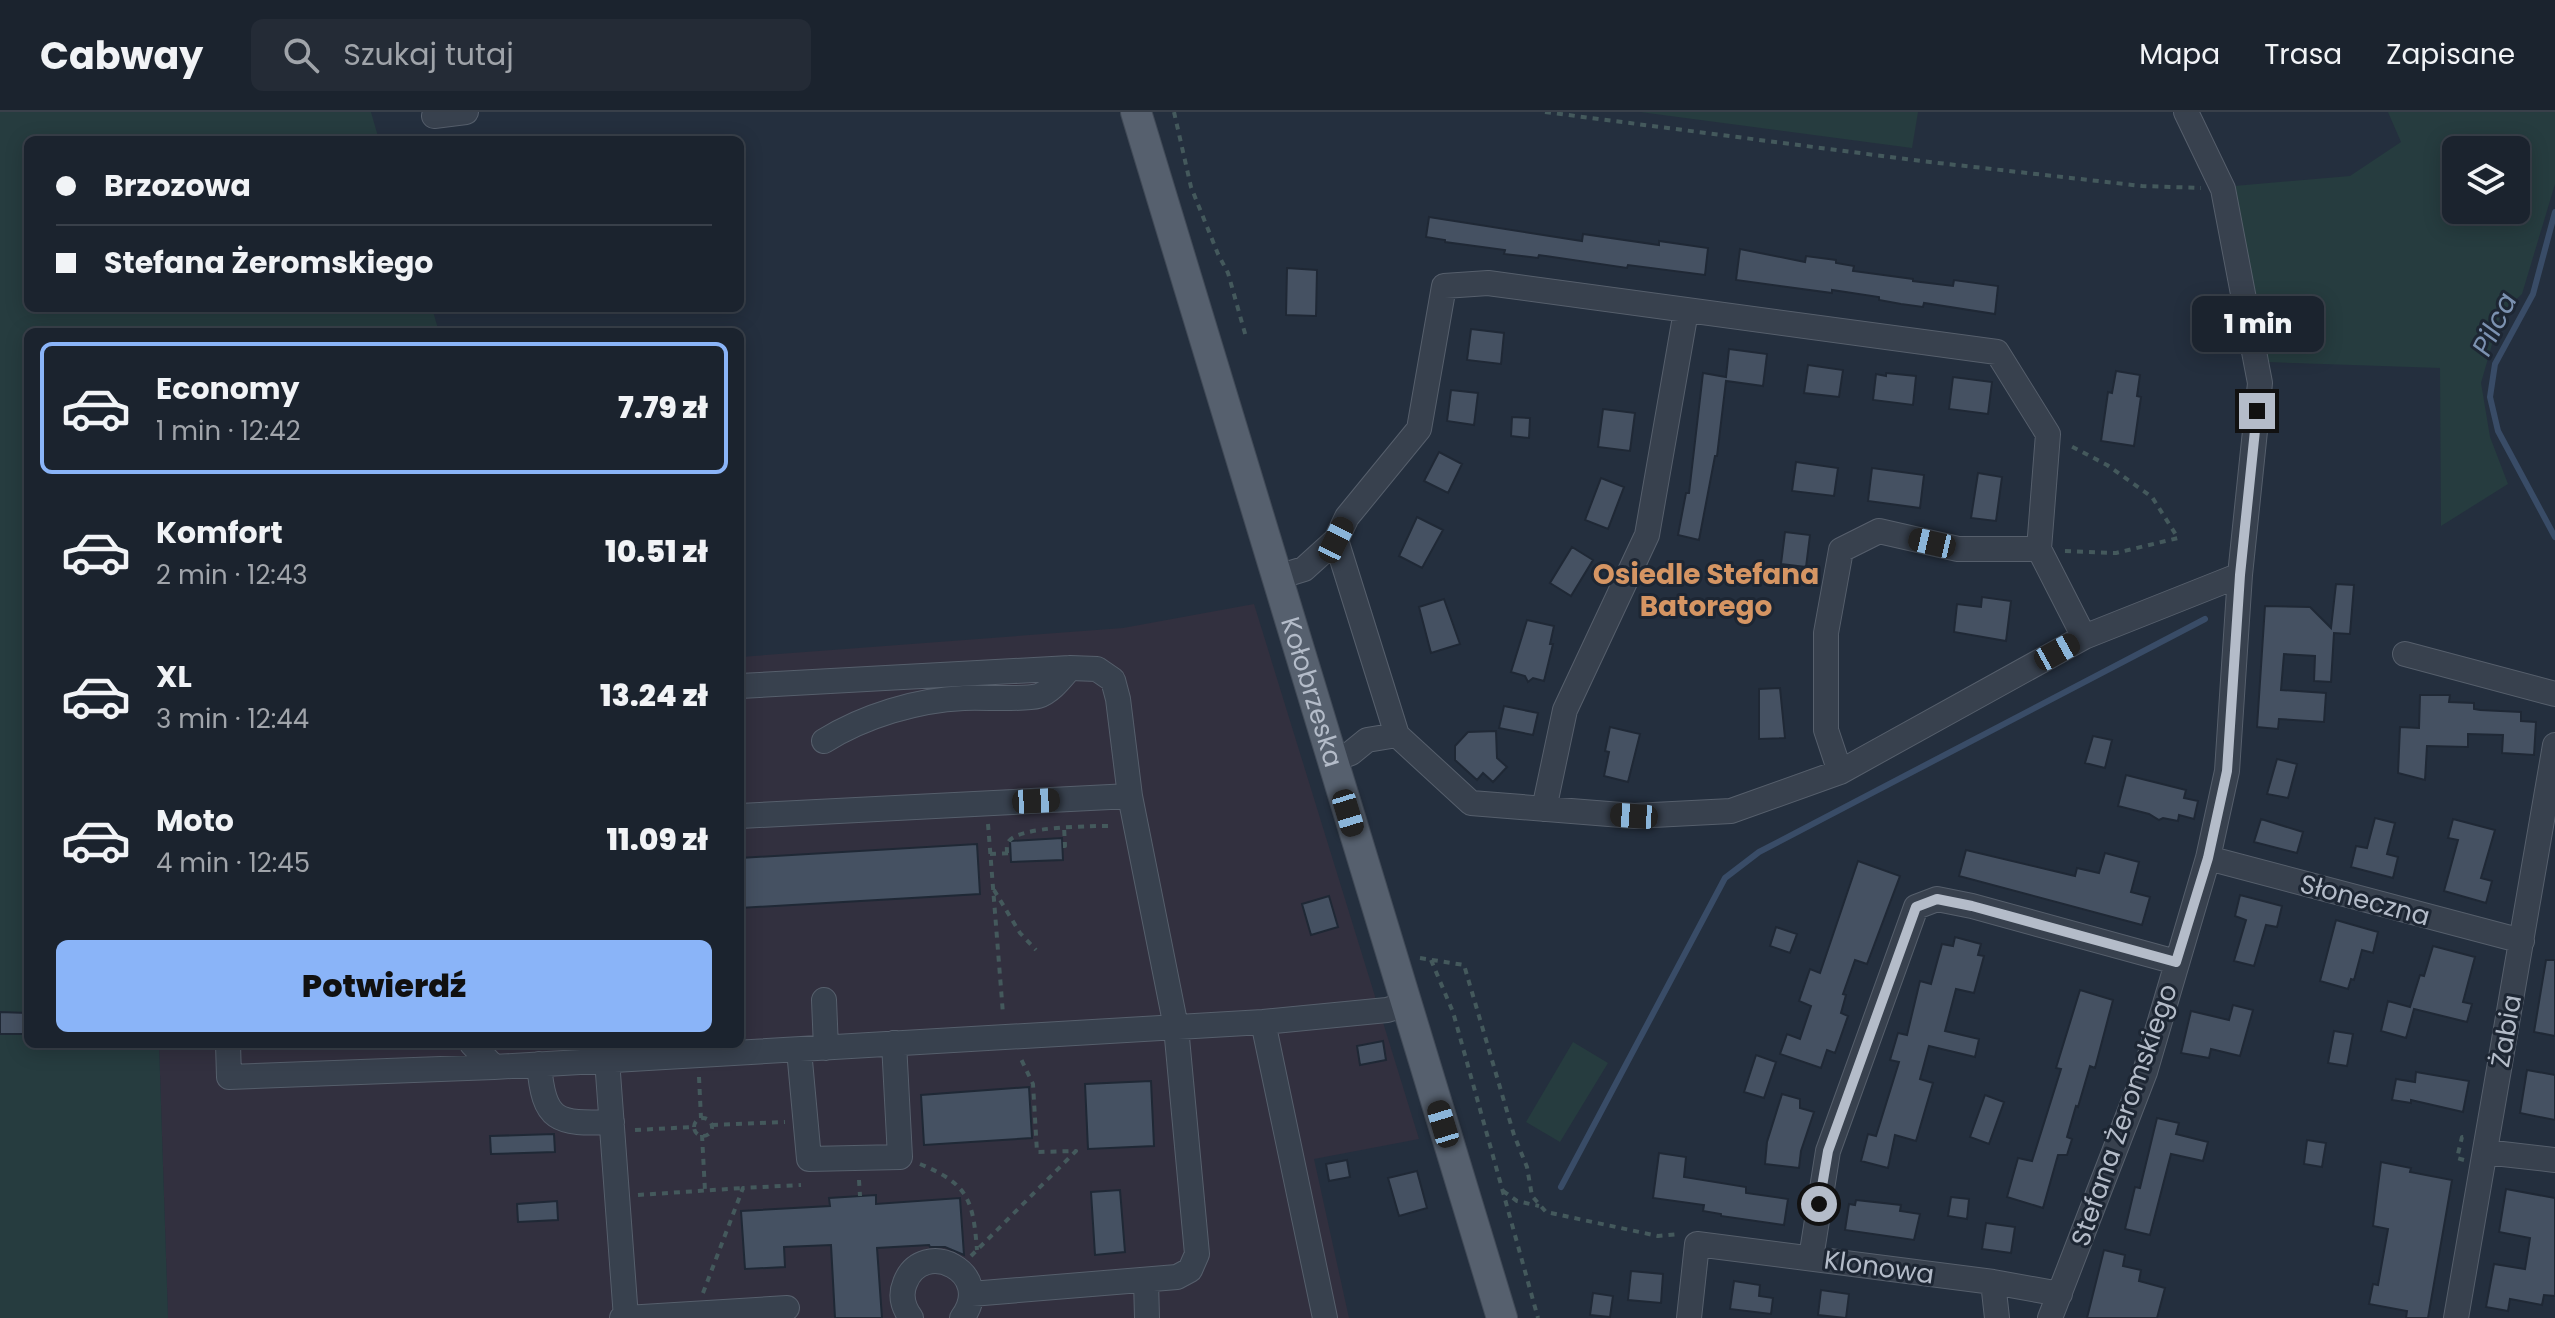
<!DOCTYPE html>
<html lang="pl">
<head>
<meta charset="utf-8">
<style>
  body { margin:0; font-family:Poppins,sans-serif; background:#242b36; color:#f1f3f6; height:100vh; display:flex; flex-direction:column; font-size:30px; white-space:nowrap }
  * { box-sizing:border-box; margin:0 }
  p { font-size:26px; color:#a0a4aa }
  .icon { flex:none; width:44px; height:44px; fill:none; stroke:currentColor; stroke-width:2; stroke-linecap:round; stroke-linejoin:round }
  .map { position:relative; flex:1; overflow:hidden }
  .drawer { position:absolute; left:24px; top:216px; width:720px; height:720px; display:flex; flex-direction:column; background:#1b232e; border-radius:12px; box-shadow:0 4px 20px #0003,0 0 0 2px #39404a }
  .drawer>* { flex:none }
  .top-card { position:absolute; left:24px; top:24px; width:720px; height:176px; border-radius:12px; box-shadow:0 4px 20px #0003,0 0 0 2px #39404a; display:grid; align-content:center; height:176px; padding:0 32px; background:#1b232e }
  .controls { position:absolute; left:2442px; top:24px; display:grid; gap:16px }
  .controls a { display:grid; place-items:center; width:88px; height:88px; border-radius:12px; background:#1b232e; box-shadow:0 4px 20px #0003,0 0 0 2px #39404a; font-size:40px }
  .end { position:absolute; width:36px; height:36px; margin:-18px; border:10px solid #b4bcc9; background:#111; box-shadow:0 0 0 4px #111 }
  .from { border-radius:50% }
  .bubble { position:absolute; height:56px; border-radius:12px; background:#1b232e; box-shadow:0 4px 20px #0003,0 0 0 2px #39404a; font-size:26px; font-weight:800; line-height:56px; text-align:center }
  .car { position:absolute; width:24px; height:48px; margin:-24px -12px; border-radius:10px; box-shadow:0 0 6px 2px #0007; background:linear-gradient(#222 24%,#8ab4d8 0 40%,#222 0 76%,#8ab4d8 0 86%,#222 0) }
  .top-card b { display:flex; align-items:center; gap:28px; height:76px; font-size:30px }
  .top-card b+b { border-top:2px solid #39404a }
  .top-card i { width:20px; height:20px; background:#f1f3f6 }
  ul { padding:14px 0 0; list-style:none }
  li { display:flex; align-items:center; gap:24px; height:132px; margin:0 16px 12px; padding:0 16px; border:4px solid transparent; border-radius:12px }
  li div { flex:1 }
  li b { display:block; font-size:30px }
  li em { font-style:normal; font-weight:800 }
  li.on { border-color:#8ab4f8 }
  li>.icon { width:72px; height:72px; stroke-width:1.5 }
  .cta { display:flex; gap:16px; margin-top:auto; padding:16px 32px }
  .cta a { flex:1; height:92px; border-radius:12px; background:#8ab4f8; color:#111; font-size:32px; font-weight:800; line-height:92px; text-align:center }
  header { display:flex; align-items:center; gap:48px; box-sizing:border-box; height:112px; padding:0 40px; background:#1b232e; border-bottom:2px solid #39404a }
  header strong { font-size:38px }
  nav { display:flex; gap:44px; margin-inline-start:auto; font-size:28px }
  .search { width:560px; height:72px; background:#242b36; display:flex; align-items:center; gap:20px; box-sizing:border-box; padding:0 28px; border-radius:12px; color:#a0a4aa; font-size:30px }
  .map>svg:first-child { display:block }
  .medical { fill:#32303f }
  .green { fill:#263c3f; fill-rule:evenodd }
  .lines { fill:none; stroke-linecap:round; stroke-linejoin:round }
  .stream { stroke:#394c67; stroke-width:6 }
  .building { fill:#455162; stroke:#1f2835; stroke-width:2 }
  .minor-casing { stroke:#565f6c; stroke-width:26 }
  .major-casing { stroke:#414a57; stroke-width:32 }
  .path { stroke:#44595c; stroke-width:4; stroke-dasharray:6 6; stroke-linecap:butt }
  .minor { stroke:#38414e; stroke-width:24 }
  .major { stroke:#56606e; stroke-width:30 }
  .route { stroke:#b4bcc9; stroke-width:10 }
  .labels { text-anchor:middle; stroke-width:6; stroke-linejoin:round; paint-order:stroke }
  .street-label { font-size:26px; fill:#b4bcc9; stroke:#1d2633 }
  .water-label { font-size:28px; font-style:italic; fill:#7c92b1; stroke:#1d2633 }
  .neighbourhood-label { font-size:28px; font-weight:bold; fill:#d59563; stroke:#1d2633 }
</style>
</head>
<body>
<header>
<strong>Cabway</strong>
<div class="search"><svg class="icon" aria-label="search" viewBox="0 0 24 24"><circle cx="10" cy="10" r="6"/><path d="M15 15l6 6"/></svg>Szukaj tutaj</div>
<nav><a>Mapa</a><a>Trasa</a><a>Zapisane</a></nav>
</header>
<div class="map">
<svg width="2555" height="1206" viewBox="0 0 2555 1206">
  <rect width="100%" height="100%" fill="#242f3e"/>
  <path class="medical" d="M1254,492L1419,1027L1314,1047L1349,1206H168L159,932H740V545L1123,516Z"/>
  <path class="green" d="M0,0H371L379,28H28V196H432L439,220H28V932H159L168,1206H0Z
    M1640,0H1918L1912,36Z
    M2388,0H2555V72L2522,182L2501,201L2481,271L2490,325L2508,372L2441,414L2440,256L2268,250L2234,74L2350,64L2401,30ZM2456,38H2516V98H2456Z
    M1573,930L1608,951L1560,1030L1526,1010Z"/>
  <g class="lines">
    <path class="stream" d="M2555,100L2533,182L2495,252L2490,285L2498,319L2555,425
      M1561,1075L1725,766L1759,740L2205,507"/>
  </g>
  <path class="building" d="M1429,105L1582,129L1583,122L1659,133V129L1708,136L1705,163L1628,153L1627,156L1539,143L1538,146L1504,142L1505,138L1445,130V128L1426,125Z
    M1740,137L1805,150L1806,144L1836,148V151L1854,154L1853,159L1913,167V169L1953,174L1954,168L1998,174L1995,202L1924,191L1923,195L1901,192L1879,188V185L1832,178V181L1736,168Z
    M1287,156L1317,158L1316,204L1286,203Z
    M1471,217L1504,221L1501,252L1467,248Z
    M1729,237L1767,242L1763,274L1726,269L1717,344H1715L1699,428L1678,423L1686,381H1689L1703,261L1726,265Z
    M1808,253L1843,258L1839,285L1804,281Z
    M2116,259L2140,263L2137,284L2141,285L2134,334L2101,329L2108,280L2112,281Z
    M1886,261L1916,264L1913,293L1873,288L1876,262L1886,264Z
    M1953,265L1992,270L1988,302L1949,297Z
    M1451,278L1478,281L1474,313L1447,309Z
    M1603,297L1635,301L1630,339L1598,335Z
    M1512,305L1530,306L1529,326L1511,324Z
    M1439,340L1462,352L1448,381L1424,369Z
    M1796,350L1838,356L1834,384L1792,379Z
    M1872,356L1924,363L1920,396L1868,389Z
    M1978,361L2002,365L1996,409L1971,406Z
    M1601,366L1624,375L1608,417L1585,408Z
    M1417,405L1443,418L1422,456L1399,444Z
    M1785,420L1810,423L1806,455L1781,452Z
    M1572,435L1593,448L1571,484L1550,471Z
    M2336,472L2354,473L2350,522L2334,521L2331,570L2314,569L2315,544L2284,542L2281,578L2326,581L2324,610L2279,607L2278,617L2257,615L2265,494L2310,495L2331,516Z
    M1982,485L2011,489L2006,529L1954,520L1957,492L1981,495Z
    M1444,487L1460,532L1431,541L1419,495Z
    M1527,508L1554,514L1550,532H1553L1544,569L1533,566L1528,570L1525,564L1511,560Z
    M1780,576L1785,626L1759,627V577Z
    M2420,583H2450L2449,590L2474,591V597L2480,598L2521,600V609L2536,610L2534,643L2502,641L2503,623L2468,622V635L2427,634L2425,668L2398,661L2400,615L2419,616Z
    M1504,594L1538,601L1533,623L1499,616Z
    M1610,615L1640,622L1628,670L1604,664L1609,640L1605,639Z
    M1496,619L1497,646L1507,655L1493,670L1483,661L1477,668L1455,648V634L1468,620Z
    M2093,624L2112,628L2105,656L2085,651Z
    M2277,647L2297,652L2288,686L2267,682Z
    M2126,663L2186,678L2184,686L2198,689L2194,707L2179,703L2178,709L2163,706L2159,708L2149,702L2118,694Z
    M2375,706L2395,711L2387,742L2398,745L2393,766L2351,755L2356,734L2367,736Z
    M2261,707L2303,720L2297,741L2254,730Z
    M2453,707L2495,718L2481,766L2492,769L2486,791L2444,779L2458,728L2448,726Z
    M1062,726L1063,748L1011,750L1010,729Z
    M977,732L980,782L740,796V746Z
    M1966,738L2075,764L2077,756L2099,761L2105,741L2139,750L2131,780L2150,785L2142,813L1959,764Z
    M1858,749L1900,764L1867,852L1855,848L1843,882L1846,883L1841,901L1848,904L1835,941L1827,938L1821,956L1780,942L1787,922L1800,927L1811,894L1799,889L1810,857L1820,861Z
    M2240,783L2282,794L2277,815L2266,813L2254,854L2234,849L2246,808L2235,804Z
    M1329,784L1338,815L1311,823L1302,792Z
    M2336,808L2378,820L2373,841L2362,838L2354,868L2351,867L2348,877L2320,869Z
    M1776,815L1797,822L1790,841L1770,834Z
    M1955,825L1981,832L1978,843L1984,844L1974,881L1956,877L1945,919L1979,927L1975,945L1929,934L1920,967L1933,971L1916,1029L1895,1023L1888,1056L1861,1049L1868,1022L1876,1024L1899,950L1890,948L1898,921L1907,923L1920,869L1931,872L1942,832L1953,834Z
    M2433,834L2475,845L2463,890L2472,892L2467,910L2414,897L2406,926L2381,919L2388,889L2410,895L2420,863L2424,864Z
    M2546,848H2555V924L2534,920Z
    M2080,878L2113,888L2095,956L2090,954L2078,995L2076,994L2067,1025L2072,1027L2067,1043H2058L2043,1096L2007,1085L2018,1046L2032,1049L2061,957L2056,956Z
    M2233,893L2253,898L2240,944L2211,937L2209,946L2181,941L2191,899L2229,908Z
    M0,900L28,901V922H0Z
    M2334,919L2353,922L2347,954L2328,951Z
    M1383,929L1386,948L1360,953L1357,934Z
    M1756,943L1776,950L1764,986L1744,980Z
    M2527,958L2555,963V1008L2520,1001Z
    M2416,960L2469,969L2463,1000L2411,988V991L2392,988L2396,967L2415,970Z
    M1151,969L1154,1034L1088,1037L1085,972Z
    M1029,975L1032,1026L924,1033L921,983Z
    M1782,982L1800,987V996L1814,1000L1801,1039L1799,1056L1765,1052L1767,1030Z
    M1985,983L2004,990L1989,1032L1970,1025Z
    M2157,1006L2179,1011L2176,1022L2208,1030L2203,1049L2171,1042L2150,1123L2125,1117L2135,1075L2140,1076Z
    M554,1022L555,1040L491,1042L490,1024Z
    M2307,1028L2326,1031L2322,1055L2304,1052Z
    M1659,1041L1686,1045L1684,1065L1746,1075V1081L1788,1087L1784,1113L1721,1104V1102L1703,1099L1704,1093L1653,1086Z
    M1347,1048L1350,1065L1329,1069L1326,1052Z
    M2381,1050L2411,1056L2410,1060L2452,1068L2428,1206H2406L2407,1199L2369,1192L2373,1172L2378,1173L2388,1117L2373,1114Z
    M1417,1059L1427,1096L1399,1104L1388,1066Z
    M2506,1077L2555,1086V1184L2544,1183L2542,1193L2510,1187L2508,1199L2486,1195L2494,1152L2525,1157L2530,1126L2499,1120Z
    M1120,1078L1125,1140L1095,1143L1091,1080Z
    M876,1083V1092L960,1086L964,1143L945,1135H930L929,1133L877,1136L882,1206H835L831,1133L784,1135L785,1155L745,1157L741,1099L830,1094L829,1086Z
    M1951,1085L1969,1087L1967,1107L1948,1104Z
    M1856,1088L1901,1093L1900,1099L1920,1102L1914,1128L1845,1118L1849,1092L1855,1093Z
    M557,1089L558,1108L518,1110L517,1092Z
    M1986,1111L2015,1115L2011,1141L1982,1137Z
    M2104,1138L2125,1143L2123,1154L2141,1158L2139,1169L2165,1176L2157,1206H2087Z
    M1631,1159L1663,1162L1661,1191L1628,1188Z
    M1734,1169L1760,1173L1759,1184L1773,1186L1771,1202L1730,1197Z
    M1821,1178L1849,1182L1846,1206L1818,1203Z
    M1593,1181L1613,1184L1610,1205L1590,1203Z"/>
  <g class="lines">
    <defs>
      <path id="minor" d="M434,4L466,0
        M1278,465L1304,457L1336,428
        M2084,525L2039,437L2048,322L1997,240L1488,171L1444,174L1419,317L1347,405L1336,428L1397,623L1471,691L1634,704L1731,699L1840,660L2084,525L2240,463
        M2405,542L2555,582
        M740,574L1070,556L1097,557L1113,568L1118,587L1130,684L1176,915L1197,1142L1190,1158L1177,1165L971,1182
        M824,629C864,604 917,588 964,586C982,585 1024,588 1038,584C1051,580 1062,565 1070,556
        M1332,648L1351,641L1367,628L1397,623
        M1840,660L1826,618V521L1841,438L1879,419L1958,437H2039
        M1544,697L1565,598L1647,423L1686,199
        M740,704L1130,684
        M2208,746L2522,829
        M824,888L826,936
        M1263,910L1325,1206
        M228,932L229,965L494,955
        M472,932L494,955L1263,910L1387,898L1407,892
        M606,934L626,1206H622
        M799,938L809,1047L900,1045L894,931
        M539,952C544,1010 556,1012 612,1010
        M2485,1040L2555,1048
        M1811,1146L1828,1039L1916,795L1937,787L1972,794L2176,850
        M1146,1168L1147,1206
        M1993,1170L1997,1206
        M626,1206L787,1196
        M911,1206C903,1195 900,1183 905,1171C923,1124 996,1161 962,1206
        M1689,1206L1697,1132L1993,1170L2060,1182
        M2050,1206L2145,960L2208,746L2227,659L2240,463L2260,271L2223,77L2186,0
        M2456,1206L2555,633"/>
      <g id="major">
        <path id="s1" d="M1136,0L1502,1206"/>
      </g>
    </defs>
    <use href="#minor" class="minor-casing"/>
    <use href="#major" class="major-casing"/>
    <path class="path" d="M1174,0L1191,75L1218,142L1228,161L1246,225
      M1545,0L1921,49L2142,74L2201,76
      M2065,439L2116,441L2178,426L2152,385L2107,353L2067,332
      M988,712L1003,902
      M1063,734H1065L1064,714
      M1007,741C1007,737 1006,733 1009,729C1020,714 1094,714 1113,714
      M990,742L1011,741
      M994,778L1020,821L1036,838
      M1420,846L1464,853L1514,1023L1527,1055L1532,1084L1546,1100L1658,1124L1680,1122
      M1431,848L1453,900L1538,1206
      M699,965L701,1006
      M694 1015a9 9 0 1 1 18 0a9 9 0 1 1-18 0Z
      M712,1013L785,1010
      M635,1018L694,1015
      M702,1023L705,1079
      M2464,1048L2457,1046L2462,1025H2464
      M920,1052C968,1072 973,1087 977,1138
      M859,1068L860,1084
      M1503,1079L1517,1089L1539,1094
      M638,1083L743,1076
      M971,1144L1076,1039L1037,1040L1033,972L1021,947
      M703,1181L743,1076L801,1073"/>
    <use href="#minor" class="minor"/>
    <use href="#major" class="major"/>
  </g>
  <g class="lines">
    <path class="route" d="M1819,1092L1828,1039L1916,795L1937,787L1972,794L2176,850L2208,746L2227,659L2240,463L2257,299"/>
  </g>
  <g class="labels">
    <g class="street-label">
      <text dy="9" stroke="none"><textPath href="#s1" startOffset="606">Kołobrzeska</textPath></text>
      <text transform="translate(2365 788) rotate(15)" y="9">Słoneczna</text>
      <text transform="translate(2506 919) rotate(-80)" y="9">Żabia</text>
      <text transform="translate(2124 1003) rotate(-71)" y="9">Stefana Żeromskiego</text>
      <text transform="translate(1879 1155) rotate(8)" y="9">Klonowa</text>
    </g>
    <g class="water-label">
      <text transform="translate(2494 212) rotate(-64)" y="10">Pilca</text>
    </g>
    <g class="neighbourhood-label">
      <text x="1706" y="472">Osiedle Stefana<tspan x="1706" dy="32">Batorego</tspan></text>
    </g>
  </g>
</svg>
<div class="controls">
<a><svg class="icon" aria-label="layers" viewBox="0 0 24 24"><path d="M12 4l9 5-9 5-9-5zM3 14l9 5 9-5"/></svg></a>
</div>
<i class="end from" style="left:1819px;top:1092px"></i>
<i class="end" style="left:2257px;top:299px"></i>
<div class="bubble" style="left:2192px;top:184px;width:132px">1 min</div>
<i class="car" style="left:1336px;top:428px;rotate:26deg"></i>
<i class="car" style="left:1932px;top:431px;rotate:283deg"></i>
<i class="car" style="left:2057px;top:540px;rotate:61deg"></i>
<i class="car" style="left:1036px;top:689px;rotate:87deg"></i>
<i class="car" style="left:1348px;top:701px;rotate:163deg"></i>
<i class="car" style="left:1634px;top:704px;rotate:274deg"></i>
<i class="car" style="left:1443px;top:1012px;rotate:343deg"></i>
<div class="top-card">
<b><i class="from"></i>Brzozowa</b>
<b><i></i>Stefana Żeromskiego</b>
</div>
<section class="drawer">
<ul>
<li class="on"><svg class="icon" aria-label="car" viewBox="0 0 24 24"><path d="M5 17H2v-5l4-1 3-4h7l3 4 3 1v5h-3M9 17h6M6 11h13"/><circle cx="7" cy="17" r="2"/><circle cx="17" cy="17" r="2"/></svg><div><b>Economy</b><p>1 min · 12:42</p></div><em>7.79 zł</em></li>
<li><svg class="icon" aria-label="car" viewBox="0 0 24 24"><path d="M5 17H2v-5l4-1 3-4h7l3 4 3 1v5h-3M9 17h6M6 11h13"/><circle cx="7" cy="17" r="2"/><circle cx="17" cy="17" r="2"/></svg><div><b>Komfort</b><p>2 min · 12:43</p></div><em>10.51 zł</em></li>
<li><svg class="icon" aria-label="car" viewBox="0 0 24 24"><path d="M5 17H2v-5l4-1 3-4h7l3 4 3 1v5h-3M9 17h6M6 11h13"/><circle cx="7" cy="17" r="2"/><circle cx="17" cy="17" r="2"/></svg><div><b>XL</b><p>3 min · 12:44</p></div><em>13.24 zł</em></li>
<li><svg class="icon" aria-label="car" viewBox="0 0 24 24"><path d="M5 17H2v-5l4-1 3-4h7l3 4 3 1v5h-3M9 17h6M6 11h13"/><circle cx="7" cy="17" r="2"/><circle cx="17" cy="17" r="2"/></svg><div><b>Moto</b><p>4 min · 12:45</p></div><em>11.09 zł</em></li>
</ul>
<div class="cta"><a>Potwierdź</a></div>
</section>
</div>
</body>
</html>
